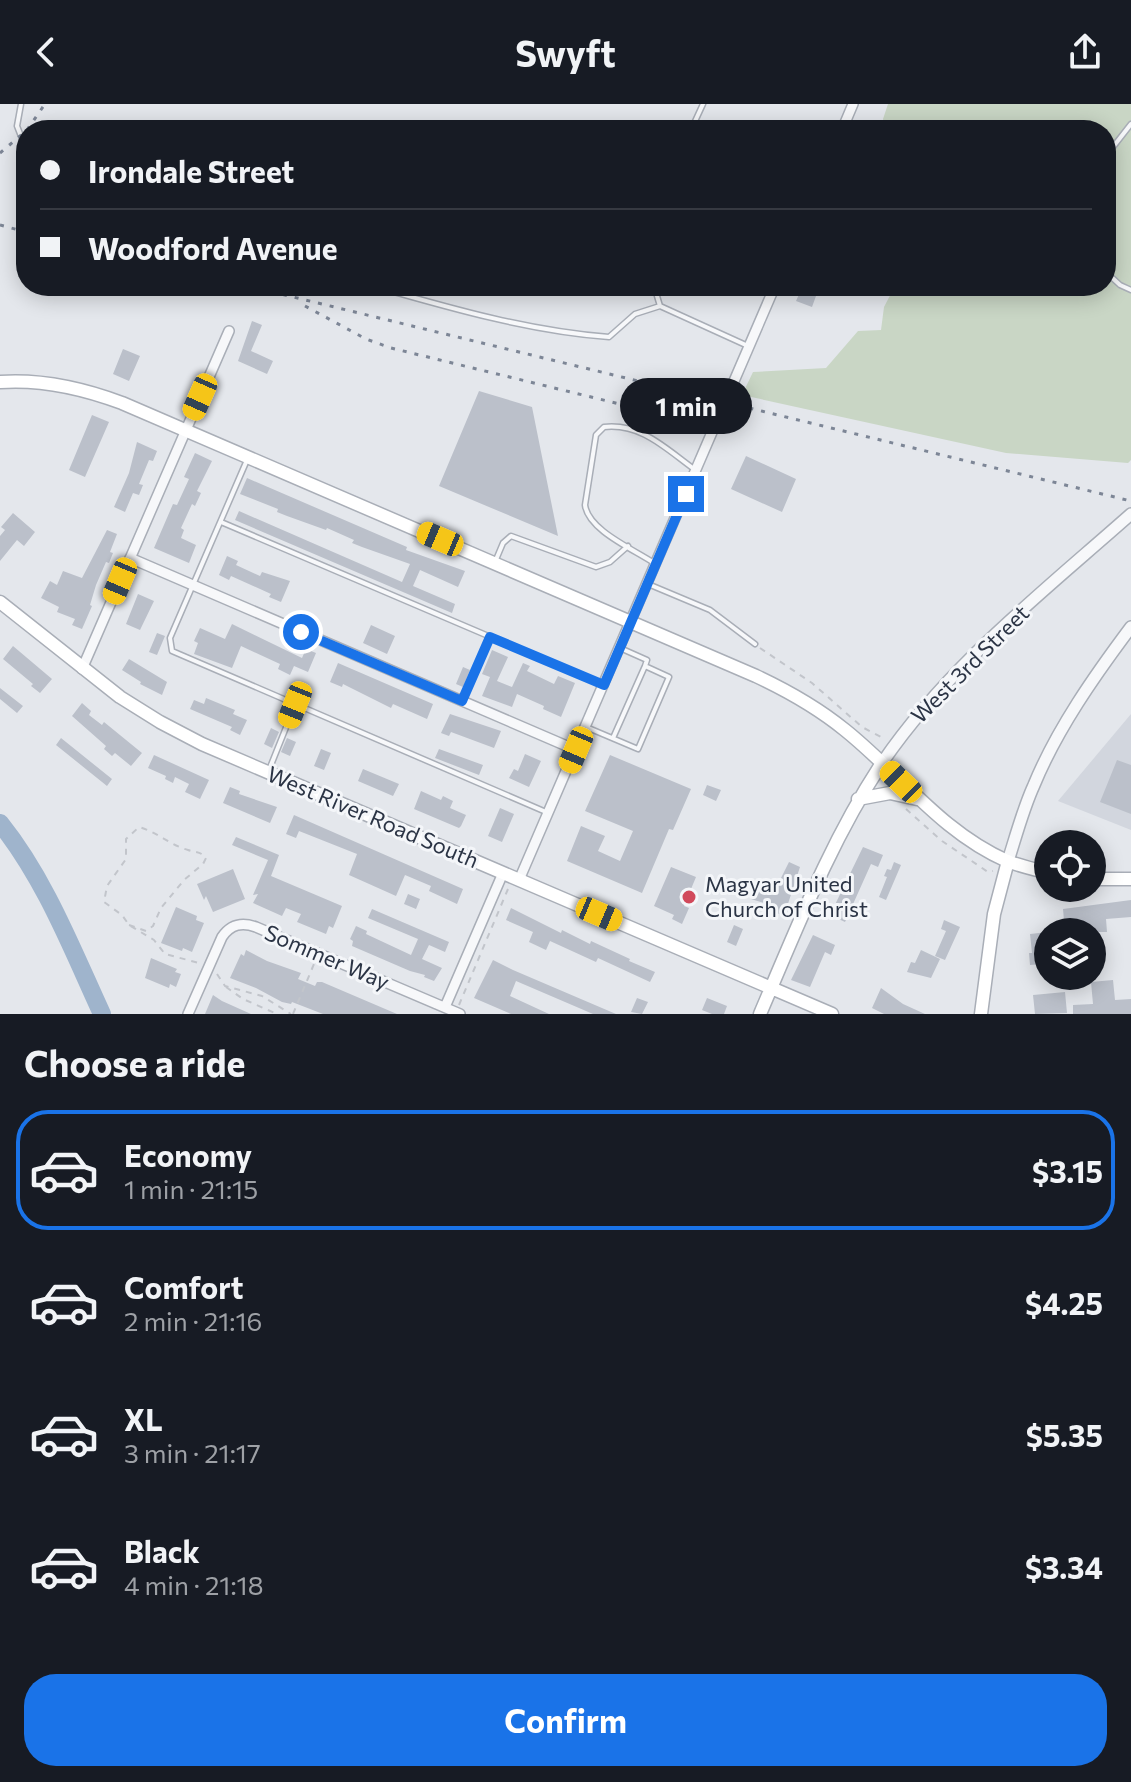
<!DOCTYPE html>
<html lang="en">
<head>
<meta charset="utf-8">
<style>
  body { margin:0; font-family:Commissioner,sans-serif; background:#242831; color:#f1f3f6; height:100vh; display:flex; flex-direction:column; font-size:30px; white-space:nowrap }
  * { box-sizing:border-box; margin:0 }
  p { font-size:26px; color:#9ea1a6 }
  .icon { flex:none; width:44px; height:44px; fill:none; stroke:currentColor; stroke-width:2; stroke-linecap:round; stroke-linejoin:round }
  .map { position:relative; height:910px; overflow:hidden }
  .details { display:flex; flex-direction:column; background:#171b24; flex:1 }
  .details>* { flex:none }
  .banner { position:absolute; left:16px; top:16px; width:1100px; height:176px; border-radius:32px; box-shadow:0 4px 20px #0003; display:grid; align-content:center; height:176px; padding:0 24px; background:#171b24 }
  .fabs { position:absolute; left:1034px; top:726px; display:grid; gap:16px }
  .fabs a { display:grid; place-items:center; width:72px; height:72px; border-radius:50%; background:#171b24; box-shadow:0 4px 20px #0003; font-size:40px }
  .end { position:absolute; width:36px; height:36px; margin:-18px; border:10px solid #1a73e8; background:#fff; box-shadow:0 0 0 4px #fff }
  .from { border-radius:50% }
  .bubble { position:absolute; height:56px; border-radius:28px; background:#171b24; box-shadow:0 4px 20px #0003; font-size:26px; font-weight:700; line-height:56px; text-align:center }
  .car { position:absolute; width:24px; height:48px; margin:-24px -12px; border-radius:10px; box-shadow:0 0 6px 2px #0007; background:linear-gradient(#f5c518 24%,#345 0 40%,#f5c518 0 76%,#345 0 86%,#f5c518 0) }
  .banner b { display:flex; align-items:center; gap:28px; height:76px; font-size:30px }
  .banner b+b { border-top:2px solid #363941 }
  .banner i { width:20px; height:20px; background:#f1f3f6 }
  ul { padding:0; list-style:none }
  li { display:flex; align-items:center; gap:24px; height:120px; margin:0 16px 12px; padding:0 8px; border:4px solid transparent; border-radius:32px }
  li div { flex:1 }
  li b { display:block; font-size:30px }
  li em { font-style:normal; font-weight:700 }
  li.on { border-color:#1a73e8 }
  li>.icon { width:72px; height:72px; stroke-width:1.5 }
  h2 { padding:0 24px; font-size:36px; line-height:96px }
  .cta { display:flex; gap:16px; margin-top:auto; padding:16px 24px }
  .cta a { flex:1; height:92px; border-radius:32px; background:#1a73e8; color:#fff; font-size:32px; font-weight:700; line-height:92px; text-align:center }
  header { display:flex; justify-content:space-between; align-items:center; height:104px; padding:0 24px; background:#171b24; font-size:36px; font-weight:700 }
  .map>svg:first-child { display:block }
  .built { fill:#d2d6de }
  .green { fill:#c9d6c5 }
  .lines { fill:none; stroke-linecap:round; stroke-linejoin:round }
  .river { stroke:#9fb4cc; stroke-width:18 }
  .building { fill:#bbc0ca }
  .service-casing { stroke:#a9aeb7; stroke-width:7 }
  .minor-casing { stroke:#a9aeb7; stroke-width:12 }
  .tertiary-casing { stroke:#a9aeb7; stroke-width:14 }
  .secondary-casing { stroke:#a9aeb7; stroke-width:15 }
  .path { stroke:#c2c5cb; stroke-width:2; stroke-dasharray:6 6; stroke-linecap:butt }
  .service { stroke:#f7f8fa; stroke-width:4 }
  .minor { stroke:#f7f8fa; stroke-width:9 }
  .tertiary { stroke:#f7f8fa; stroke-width:11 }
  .secondary { stroke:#fff; stroke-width:12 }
  .rail { stroke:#7d8696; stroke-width:3; stroke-dasharray:4 8; stroke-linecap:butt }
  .route { stroke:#1a73e8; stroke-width:10 }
  .poi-dot { fill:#d1495b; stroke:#f4f6f9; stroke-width:3 }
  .labels { text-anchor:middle; stroke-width:6; stroke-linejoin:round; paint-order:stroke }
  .street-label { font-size:22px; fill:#2b3445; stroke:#f4f6f9 }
  .poi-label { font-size:22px; fill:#2b3445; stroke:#f4f6f9; text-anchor:start }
</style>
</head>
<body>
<header><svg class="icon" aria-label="back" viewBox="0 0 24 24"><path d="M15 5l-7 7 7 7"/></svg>Swyft<svg class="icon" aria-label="share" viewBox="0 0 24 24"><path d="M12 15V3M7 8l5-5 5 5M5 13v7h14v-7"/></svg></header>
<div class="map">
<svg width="1131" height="910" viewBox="0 0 1131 910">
  <rect width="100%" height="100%" fill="#e4e7ec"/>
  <path class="built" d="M1131,610V726L1058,697Z"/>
  <path class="green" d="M888,0H1131V356L1128,359L1006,349L742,291L753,268L826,264L858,227L881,226L884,203L895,182H1106V26H885L883,15Z"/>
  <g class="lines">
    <path class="river" d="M0,719C45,775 72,845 102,910"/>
  </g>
  <path class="building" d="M801,186L816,192L812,203L796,197Z
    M252,217L262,221L251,247L273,257L267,270L238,257Z
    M123,245L140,252L129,277L113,270Z
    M479,287L532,303L558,432L439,382Z
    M92,311L109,318L85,373L69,366Z
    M137,338L157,347L153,357L149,356L139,380L143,381L139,391L133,389L125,408L114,403L129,369Z
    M195,349L212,357L197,387L201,389L195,402L192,400L181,424L184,426L181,434L196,441L189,459L154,444L173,400L177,401L189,375L184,373Z
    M746,352L796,375L782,408L731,385Z
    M247,374L407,443L406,446L465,467L458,483L420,466L413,482L455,500L452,509L235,416L239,407L402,478L410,460L362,443L352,439L354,436L327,424L326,426L287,412L277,408L278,405L240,390Z
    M13,409L35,428L24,442L17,436L0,457V432L5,426L1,423Z
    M107,426L117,430L110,448L113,449L109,459L106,458L96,481L90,501L92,502L82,525L72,521L75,515L57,508L59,503L41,494L50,477L57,481L63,467L82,474Z
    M227,452L238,457L236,461L260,472L262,468L290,477L281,498L269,493L271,490L231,472L229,476L219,471Z
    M138,490L154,497L140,526L126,520Z
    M232,520L302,554L306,545L316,549L308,568L294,562L290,571L278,565L280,560L241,542L232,564L194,550L198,539L194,537L200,524L225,535Z
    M371,521L395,532L387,550L363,539Z
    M157,529L165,532L157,551L149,548Z
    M13,542L52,575L40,589L31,582L33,580L3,555Z
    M492,546L508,553L497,577L512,583L523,559L530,562L527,567L554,580L558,572L575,579L561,613L543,605L544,602L517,590L512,603L482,592L490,573L482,570Z
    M129,555L167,578L162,591L140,580L141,578L122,566Z
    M338,559L433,600L427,615L393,600L391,604L343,580L342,583L330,578Z
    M463,563L470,566L463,583L456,580Z
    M0,584L23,602L17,609L0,595Z
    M206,594L235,606L233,610L247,616L240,631L230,626L232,623L190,605L194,596L204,600Z
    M82,599L91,607L89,611L102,621L104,618L142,649L131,662L115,649L112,652L104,645L106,642L72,612Z
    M450,610L501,627L494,644L451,628L449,632L441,629Z
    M271,624L279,628L272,644L264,640Z
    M61,634L112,675L107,682L56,641Z
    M287,634L296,638L290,652L281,648Z
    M321,645L331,649L324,666L314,662Z
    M439,645L483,661L479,671L435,654Z
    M525,650L541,657L529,683L509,674L514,665L518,667Z
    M154,651L209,676L200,695L185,688L189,680L175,673L173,679L165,675L166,672L148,664Z
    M610,651L691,685L673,726L669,725L642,789L567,757L581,722L605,732L598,747L620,757L633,727L585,707Z
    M1117,656L1131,661V710L1100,698Z
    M363,665L399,680L393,692L358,677Z
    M707,681L721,686L716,697L703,691Z
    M230,683L240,687L239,690L277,703L270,719L223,699Z
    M421,687L441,696L443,692L453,697L450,704L466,711L461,722L459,724L414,705Z
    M500,704L514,710L502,738L488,732Z
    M294,711L463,785L457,800L429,787L431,782L405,771L396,792L349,771L357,750L299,727L296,734L286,730Z
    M236,733L279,751L271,772L342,802L333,824L329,822L326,830L297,818L301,810L286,804L282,812L253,799L258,790L253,791L268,756L232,741Z
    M863,743L883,751L878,763L871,760L845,818L830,811Z
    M789,758L800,763L784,812L762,803L764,799L751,795L758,779L775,786Z
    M894,758L901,761L886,796L879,793L887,773L884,772L887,765L891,766Z
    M671,763L696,773L684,802L689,804L682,820L672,815L674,811L654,802Z
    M233,765L245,795L213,808L206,792L204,796L197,780Z
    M408,790L420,795L416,805L404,800Z
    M1131,796V813L1106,815L1107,828H1065L1063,805Z
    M176,803L197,812L196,816L204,819L192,848L183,844L182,847L161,839Z
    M511,804L561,829L562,826L590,840L591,837L630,855L629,857L655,868L650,878L598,854L596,858L550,837L546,846L529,838L533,828L506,816Z
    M372,805L449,838L445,848L429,841L422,855L442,864L434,877L424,873L425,871L410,867L352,842L353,837L350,835L356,822L367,827L366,830L411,851L418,835L368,814Z
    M944,816L960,823L945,856L935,852L946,827L941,825Z
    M734,821L743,825L736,842L727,838Z
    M1048,828V841L1040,842L1042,860L1030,861L1029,849H1032L1030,830Z
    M813,831L835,841L831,851L825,848L810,883L791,876Z
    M246,846L267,857L301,869L298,875L315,882L317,878H322L397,910H323L292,898L291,900L282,898L256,884L230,874L241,850L244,852Z
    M921,846L940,855L931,874L907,868L911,858L915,859Z
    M151,854L177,865L175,868L181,870L176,883L170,880L169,884L145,874Z
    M493,856L513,866L616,910H593L516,877L510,892L549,910H511L474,894Z
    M1113,876L1115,896L1131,895V910H1073V901L1093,900L1091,878Z
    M881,884L903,900L925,910H884L872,904Z
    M1065,888L1067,909L1035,910L1033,891Z
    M213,891L222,897L251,910H205Z
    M637,894L648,898L642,910L631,908Z
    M707,894L727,902L724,910H712L702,906Z"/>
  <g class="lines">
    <defs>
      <path id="service" d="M21,0L17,22L26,45
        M691,26L703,0
        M1106,52L1131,20
        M1106,168L1120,181L1131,186
        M373,182C450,204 529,227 609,233L635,210L660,202L748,242
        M660,202L657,192L661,182
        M247,356L170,534L172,547L546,708
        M221,418L601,580
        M495,458L503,439L511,432L596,463L610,458L628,442
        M654,459C633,445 588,426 585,401L596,331L604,323C641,319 665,344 694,365
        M648,480L710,506L755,540
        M462,597L490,533
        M586,623L638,645L669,573L645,562L647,556L620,544
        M613,634L645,562
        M269,666L295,601"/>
      <path id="minor" d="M842,26L853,0
        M130,454L576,646
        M82,565L229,227
        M519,776L775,182
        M445,903L503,769
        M188,910L222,833C231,820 242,818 256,823L460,910"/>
      <path id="tertiary" d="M882,659C949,561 1043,488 1131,410
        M1008,757C1016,732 1023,705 1034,681C1057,625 1095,571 1131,523"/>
      <path id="secondary" d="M0,278C42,275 82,284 122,299L756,572C788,587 818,604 845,626C900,670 941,728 1007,757C1020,762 1034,765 1048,769
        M0,498L120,593L160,618L202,640L832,910
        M858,695L890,689L917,695
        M1092,775H1131
        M760,910C797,824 830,738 882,659
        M981,910L994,810L1008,757"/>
    </defs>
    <use href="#service" class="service-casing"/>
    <use href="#minor" class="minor-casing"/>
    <use href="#tertiary" class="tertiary-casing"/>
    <use href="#secondary" class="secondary-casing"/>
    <path class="path" d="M760,544L812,579L862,623L885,635
      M906,705L942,737L988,768L993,767
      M129,821L146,827L153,822L161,804L184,776L203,760L206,754C200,747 197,749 188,746C170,741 157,728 139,723L126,735V755L107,782L104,798L122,811L129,821L154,836L165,850L199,859
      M217,870L225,882L262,892L291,910
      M226,883L243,895L277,910
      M459,901L508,785
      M293,910L314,860"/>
    <use href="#service" class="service"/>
    <use href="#minor" class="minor"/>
    <use href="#tertiary" class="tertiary"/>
    <use href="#secondary" class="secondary"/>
    <path class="rail" d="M27,26L45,0
      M0,49L26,27
      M0,121L26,128
      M248,182L1131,397
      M305,202L366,235L391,244L685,316"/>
  </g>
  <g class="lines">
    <path class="route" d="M301,528L462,597L490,533L604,581L686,390"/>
  </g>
  <circle class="poi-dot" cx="689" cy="793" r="8"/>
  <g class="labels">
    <g class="street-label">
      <text transform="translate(970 560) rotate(-45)" y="8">West 3rd Street</text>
      <text transform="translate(373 713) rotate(23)" y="8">West River Road South</text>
      <text transform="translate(327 853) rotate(23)" y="8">Sommer Way</text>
    </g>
    <g class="poi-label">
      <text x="705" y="788">Magyar United<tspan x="705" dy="25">Church of Christ</tspan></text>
    </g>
  </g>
</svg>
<div class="fabs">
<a><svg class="icon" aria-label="locate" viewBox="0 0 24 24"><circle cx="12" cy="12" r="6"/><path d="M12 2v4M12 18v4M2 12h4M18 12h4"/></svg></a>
<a><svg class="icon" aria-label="layers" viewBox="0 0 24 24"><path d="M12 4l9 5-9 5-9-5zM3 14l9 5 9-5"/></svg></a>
</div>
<i class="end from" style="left:301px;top:528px"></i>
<i class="end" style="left:686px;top:390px"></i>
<div class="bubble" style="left:620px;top:274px;width:132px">1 min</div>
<i class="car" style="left:200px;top:293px;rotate:204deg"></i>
<i class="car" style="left:440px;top:435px;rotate:293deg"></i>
<i class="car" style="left:120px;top:477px;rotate:203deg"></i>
<i class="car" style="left:295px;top:601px;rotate:202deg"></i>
<i class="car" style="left:576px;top:646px;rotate:203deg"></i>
<i class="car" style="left:901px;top:678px;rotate:314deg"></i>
<i class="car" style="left:599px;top:810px;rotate:113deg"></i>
<div class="banner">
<b><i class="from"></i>Irondale Street</b>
<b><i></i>Woodford Avenue</b>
</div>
</div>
<section class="details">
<h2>Choose a ride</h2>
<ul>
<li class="on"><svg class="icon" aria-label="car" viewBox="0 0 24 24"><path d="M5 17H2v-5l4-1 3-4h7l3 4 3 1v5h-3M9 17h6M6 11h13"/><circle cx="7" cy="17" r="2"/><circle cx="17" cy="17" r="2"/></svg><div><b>Economy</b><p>1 min · 21:15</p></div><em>$3.15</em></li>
<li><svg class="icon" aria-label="car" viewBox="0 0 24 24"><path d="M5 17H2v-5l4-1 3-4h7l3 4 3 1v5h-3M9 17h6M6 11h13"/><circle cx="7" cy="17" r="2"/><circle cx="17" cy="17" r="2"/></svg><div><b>Comfort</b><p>2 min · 21:16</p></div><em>$4.25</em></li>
<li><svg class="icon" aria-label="car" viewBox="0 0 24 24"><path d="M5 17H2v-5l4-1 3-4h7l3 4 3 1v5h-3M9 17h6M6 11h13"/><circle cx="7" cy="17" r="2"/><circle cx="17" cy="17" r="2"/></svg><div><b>XL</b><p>3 min · 21:17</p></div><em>$5.35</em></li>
<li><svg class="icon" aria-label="car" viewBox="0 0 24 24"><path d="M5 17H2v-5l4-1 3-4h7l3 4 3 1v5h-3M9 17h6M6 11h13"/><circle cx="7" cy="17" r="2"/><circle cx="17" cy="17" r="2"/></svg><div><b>Black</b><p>4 min · 21:18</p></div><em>$3.34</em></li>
</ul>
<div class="cta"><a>Confirm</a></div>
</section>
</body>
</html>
